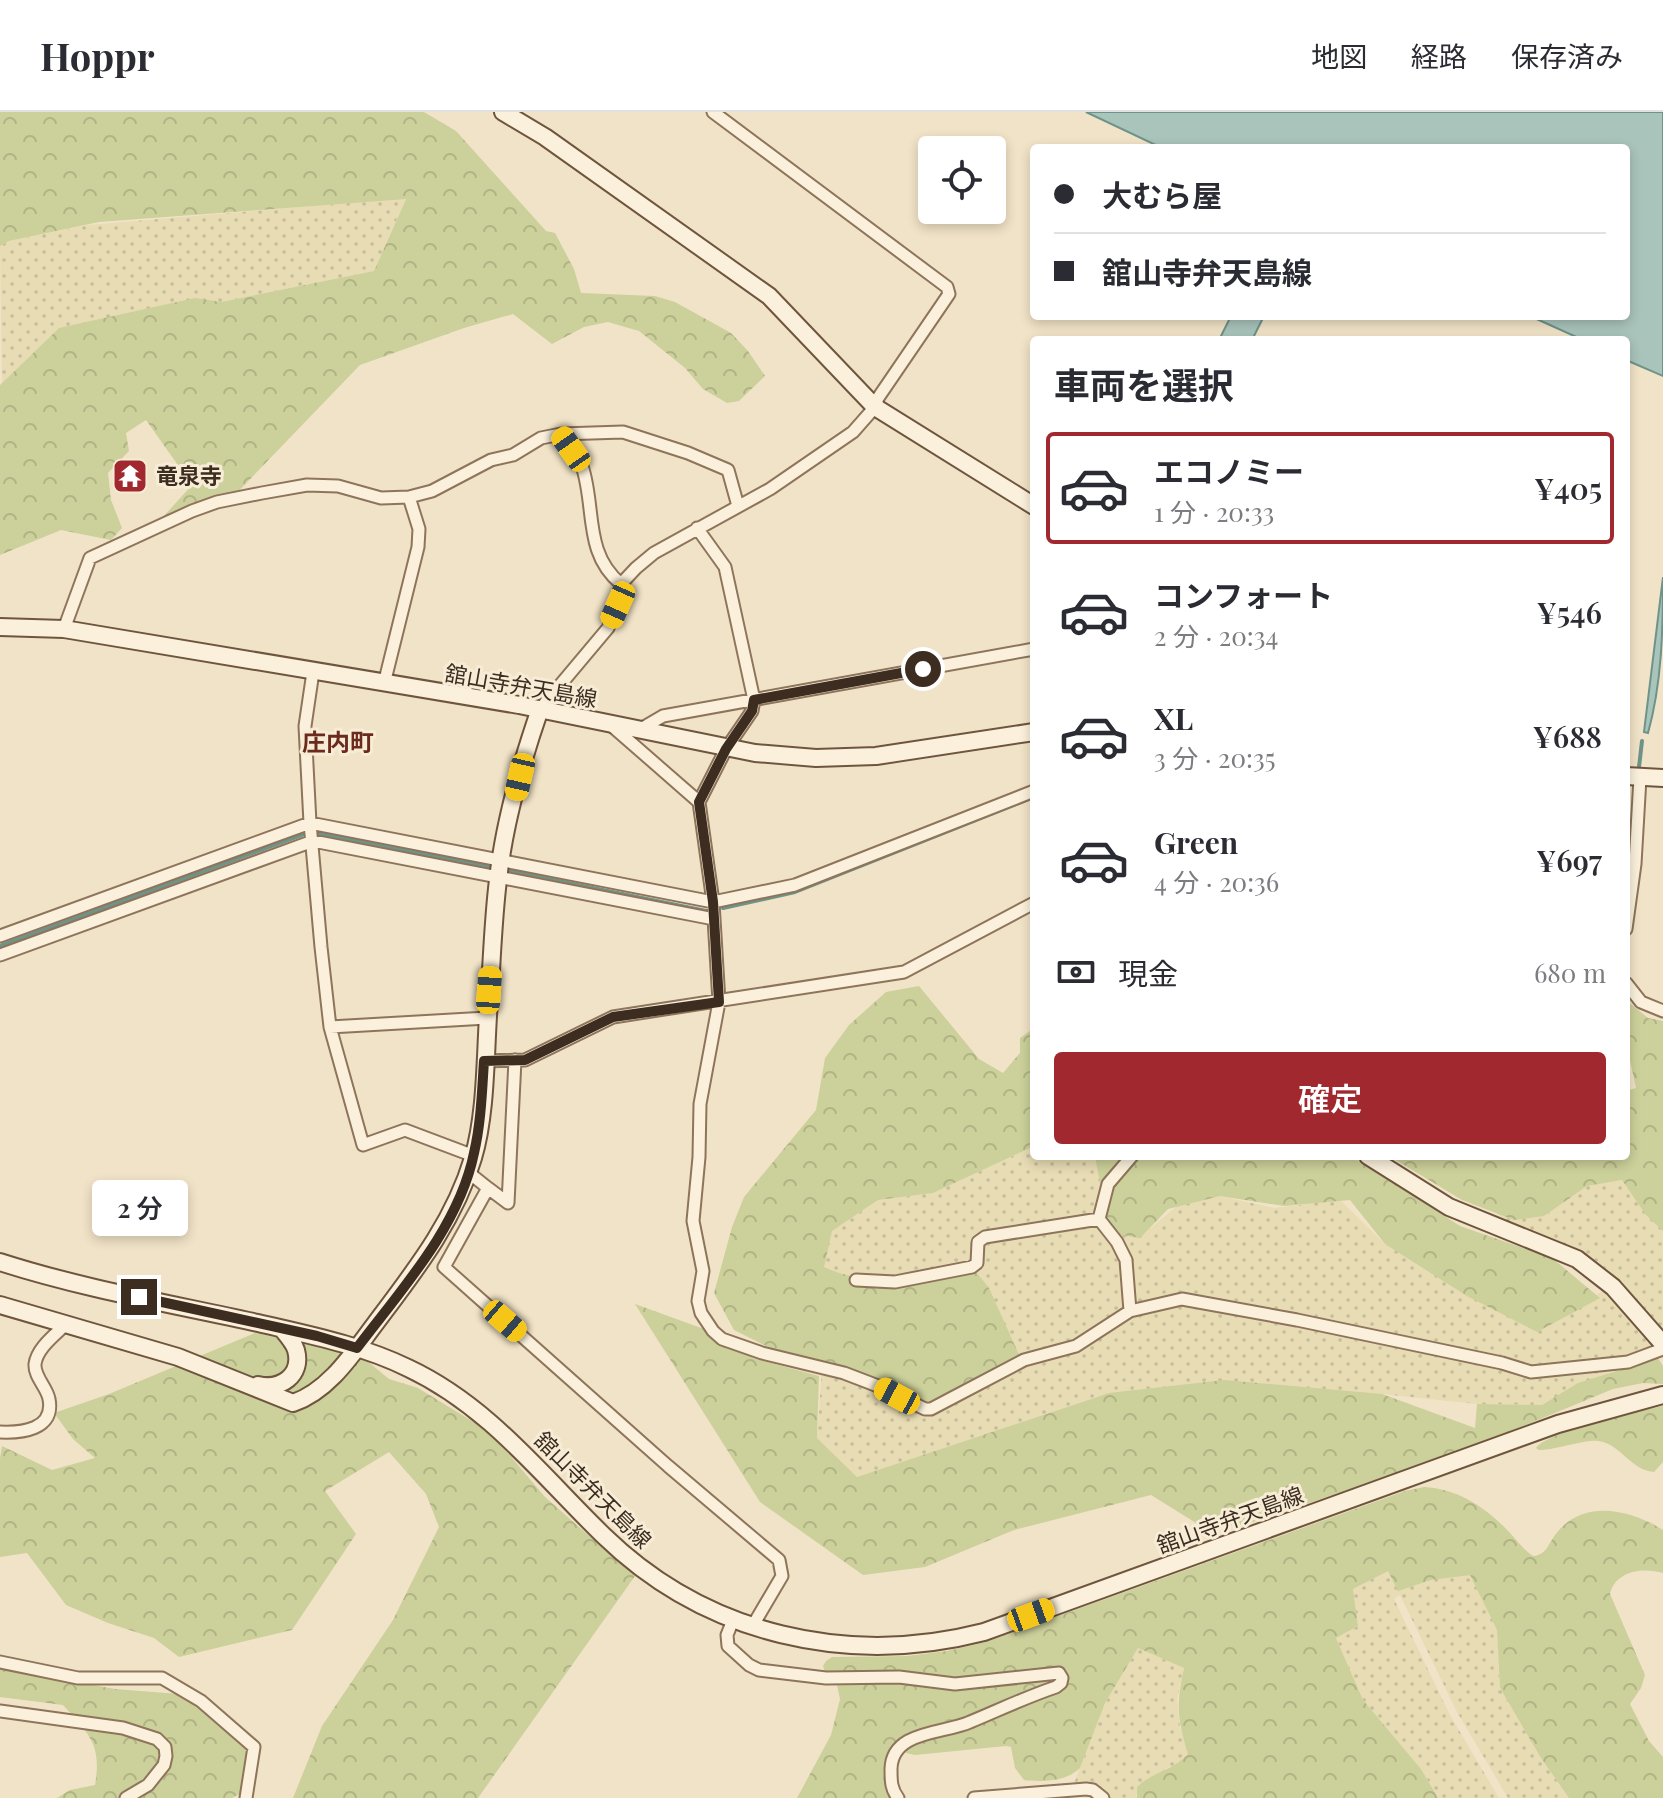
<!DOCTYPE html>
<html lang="ja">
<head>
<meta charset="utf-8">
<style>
  body { margin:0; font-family:"Playfair Display","Noto Sans JP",serif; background:#f2f2f3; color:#2b2b33; height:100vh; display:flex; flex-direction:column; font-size:30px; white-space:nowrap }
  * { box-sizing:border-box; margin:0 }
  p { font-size:26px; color:#7c7c81 }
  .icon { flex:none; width:44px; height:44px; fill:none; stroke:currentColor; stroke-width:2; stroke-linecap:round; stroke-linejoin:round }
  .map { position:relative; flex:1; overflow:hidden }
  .drawer { position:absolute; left:1030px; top:224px; width:600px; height:824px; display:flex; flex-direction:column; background:#fff; border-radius:8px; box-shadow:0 4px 12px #0003 }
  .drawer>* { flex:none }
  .banner { position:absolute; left:1030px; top:32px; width:600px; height:176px; border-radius:8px; box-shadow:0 4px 12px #0003; display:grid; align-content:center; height:176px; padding:0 24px; background:#fff }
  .tools { position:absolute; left:918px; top:24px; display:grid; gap:16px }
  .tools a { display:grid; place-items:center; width:88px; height:88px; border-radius:8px; background:#fff; box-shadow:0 4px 12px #0003; font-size:40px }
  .end { position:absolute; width:36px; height:36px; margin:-18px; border:10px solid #3d2d20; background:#fff; box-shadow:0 0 0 4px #fff }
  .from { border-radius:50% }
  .bubble { position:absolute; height:56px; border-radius:8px; background:#fff; box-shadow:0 4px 12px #0003; font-size:26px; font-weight:600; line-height:56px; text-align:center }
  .car { position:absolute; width:24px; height:48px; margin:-24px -12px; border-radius:10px; box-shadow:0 0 6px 2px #0007; background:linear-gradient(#f5c518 24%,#345 0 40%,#f5c518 0 76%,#345 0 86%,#f5c518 0) }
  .banner b { display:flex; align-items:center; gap:28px; height:76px; font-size:30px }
  .banner b+b { border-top:2px solid #e1e1e2 }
  .banner i { width:20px; height:20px; background:#2b2b33 }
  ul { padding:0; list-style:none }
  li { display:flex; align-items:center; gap:24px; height:112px; margin:0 16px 12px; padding:0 8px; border:4px solid transparent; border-radius:8px }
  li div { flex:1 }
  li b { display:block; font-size:30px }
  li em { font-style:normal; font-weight:600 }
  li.selected { border-color:#a0282e }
  li>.icon { width:72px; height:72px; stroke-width:1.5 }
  h2 { padding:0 24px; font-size:36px; line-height:96px }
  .pay { display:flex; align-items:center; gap:20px; height:88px; padding:0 24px; font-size:30px }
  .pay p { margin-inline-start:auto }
  .cta { display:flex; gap:16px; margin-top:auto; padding:16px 24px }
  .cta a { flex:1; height:92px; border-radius:8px; background:#a0282e; color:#fff; font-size:32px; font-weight:600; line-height:92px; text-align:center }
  header { display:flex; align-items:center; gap:48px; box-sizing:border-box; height:112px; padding:0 40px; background:#fff; border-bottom:2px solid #e1e1e2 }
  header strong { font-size:38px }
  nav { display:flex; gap:44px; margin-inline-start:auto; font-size:28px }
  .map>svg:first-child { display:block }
  .farmland { fill:url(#farmland-dots) }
  .forest { fill:url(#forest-crowns) }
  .water { fill:#a9c4bb; stroke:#6e9389; stroke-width:2 }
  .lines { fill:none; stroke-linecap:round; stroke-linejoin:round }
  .stream { stroke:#6e9389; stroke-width:4 }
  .street-casing { stroke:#8e745b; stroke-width:15 }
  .secondary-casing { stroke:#70553e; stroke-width:20 }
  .street { stroke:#faf0db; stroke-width:11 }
  .secondary { stroke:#faf0db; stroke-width:16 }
  .route { stroke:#3d2d20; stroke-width:10 }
  .labels { text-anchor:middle; stroke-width:6; stroke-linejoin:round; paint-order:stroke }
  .poi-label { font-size:22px; font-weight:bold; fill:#3d2d20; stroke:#f7edd7; text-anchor:start }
  .street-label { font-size:22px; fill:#3d2d20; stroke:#f7edd7 }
  .neighbourhood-label { font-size:24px; font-weight:bold; fill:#6c2a1d; stroke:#f7edd7 }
</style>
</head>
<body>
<header>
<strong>Hoppr</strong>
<nav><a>地図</a><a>経路</a><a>保存済み</a></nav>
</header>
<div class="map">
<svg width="1663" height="1686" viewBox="0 0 1663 1686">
  <defs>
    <pattern id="farmland-dots" width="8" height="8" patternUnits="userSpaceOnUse" patternTransform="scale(2)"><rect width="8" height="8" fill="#e7dcb4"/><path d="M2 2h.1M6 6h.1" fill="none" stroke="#c7bd9a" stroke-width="1.8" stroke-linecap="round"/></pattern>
    <pattern id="forest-crowns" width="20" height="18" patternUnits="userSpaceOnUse" patternTransform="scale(2)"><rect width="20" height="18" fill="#ccd09a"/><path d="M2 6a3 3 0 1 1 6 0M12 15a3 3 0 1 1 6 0" fill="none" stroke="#b0b384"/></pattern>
  </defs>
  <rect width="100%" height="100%" fill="#f1e3c7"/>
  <path class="farmland" d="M406,86L374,159L221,190L59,216L2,271L0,134L9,129L88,113Z
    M1034,1034V1044H1095L1126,1124L1147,1119L1177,1094L1220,1084L1274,1096L1340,1088L1385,1132L1537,1220L1604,1178L1496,1101L1544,1104L1587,1074L1622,1068L1663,1116V1226L1607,1262L1542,1293L1477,1292L1382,1282L1099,1284L857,1365L817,1326L822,1255L925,1297L1019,1245L875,1169L816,1162L832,1119L878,1088L933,1081Z
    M1388,1458L1399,1478L1431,1468L1470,1462L1497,1518L1500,1576L1541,1646L1569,1686H1508L1457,1600L1400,1483L1394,1487L1450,1603L1499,1686H1438L1421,1657L1363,1588L1336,1526L1358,1514L1353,1477Z
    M1138,1536L1184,1556L1177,1588L1180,1615L1189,1642L1179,1653L1168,1655L1136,1683L1137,1686H1108L1073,1674L1105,1591Z"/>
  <path class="forest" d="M0,0H424L456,19L546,119L555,121L574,157L581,181L655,184L675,190L731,221L748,239L765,264L739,289L727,291L703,277L685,256L639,219L608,210L584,215L552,232L513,202L464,216L360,253L230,388L153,416L192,373L146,308L126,321L129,339L108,361L111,388L122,416L111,428L61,418L0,443V273L59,216L195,186L221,190L374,159L406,87L99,110L9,129L0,134Z
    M919,874L979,947L1003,961L1020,941V926L1034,916V1034L933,1081L878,1088L832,1119L824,1155C874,1178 919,1165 972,1155L989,1176L1020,1245L917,1295L844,1261L792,1247L734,1218L714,1181L732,1115L744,1085L816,998L825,946L849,913L886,880Z
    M1626,888L1648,906L1663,909V1119L1646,1103L1622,1068L1587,1074L1544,1104L1514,1108L1462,1088L1389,1044H1626V979L1636,976L1626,930Z
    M1095,1044H1351L1460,1114L1552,1146L1600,1186L1537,1220L1467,1184L1385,1132L1350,1088L1284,1094L1220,1084L1168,1097L1140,1126L1109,1121Z
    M635,1192L704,1217L753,1246L819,1264L817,1326L857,1365L1109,1281L1224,1268L1382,1282L1475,1316L1477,1292L1542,1293L1578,1271L1658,1246L1663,1254V1272L1643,1271L1613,1277L1465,1338L1247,1412L1204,1416L1151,1383L1014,1418L925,1455L863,1463L760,1390Z
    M255,1221L360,1243L389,1267L418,1276L490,1320L545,1385L635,1464L478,1686H293L322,1614L393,1508L439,1415L426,1382L389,1340L325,1379L356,1422L292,1518L179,1545L154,1526L108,1511L66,1493L27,1441L0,1445V1346L2,1334L52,1358L95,1346L73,1327L54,1301L109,1282Z
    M1663,1294V1350L1654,1360C1630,1358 1621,1332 1598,1329C1585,1327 1557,1338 1539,1338L1536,1336C1548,1319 1639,1299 1663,1294Z
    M1424,1375C1459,1377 1487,1396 1511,1422C1518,1430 1524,1438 1533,1444C1546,1443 1548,1433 1555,1423C1582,1386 1630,1397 1663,1418V1461C1643,1455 1615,1459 1610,1482L1645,1563L1641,1576L1630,1592L1649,1629L1663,1645V1686H1569L1541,1646L1500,1576L1497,1518L1470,1463L1431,1468L1398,1479L1388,1459L1353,1477L1358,1514L1336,1526L1363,1588L1421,1657L1438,1686H1137V1675C1152,1660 1174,1658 1188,1642C1177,1605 1176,1594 1184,1556L1138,1536L1105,1591L1080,1656C1066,1670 1042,1670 1024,1668L1015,1656L1011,1635L1006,1634L915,1643L894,1638L893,1686H797L831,1623L840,1587L837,1573L825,1560L823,1554L826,1549L832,1545L907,1544L947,1539L986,1530L1405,1379Z
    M0,1556L115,1577L179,1582L251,1635L245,1679L232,1686H57L70,1678L95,1673C102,1632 89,1622 63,1593L0,1585Z"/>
  <path class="water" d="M1086,0H1663V264L1626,248V228H1583L1530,204H1626V36H1162Z
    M1231,204H1264L1252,228H1219Z
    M1663,465C1663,517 1662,571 1648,621L1644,620Z"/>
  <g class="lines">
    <path class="stream" d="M1639,655L1642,629
      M318,721L496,756
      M504,758L706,799
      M723,796L795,780L1034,685
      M0,834L304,722"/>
    <defs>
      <path id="street" d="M561,322C567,332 578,343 582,354C596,395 583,441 621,472
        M697,416L725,455L754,588L752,599L726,637L699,690L713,790L719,890L700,992L699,1045L693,1109L703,1159L698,1189L701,1201L713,1219L722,1227L762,1241L844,1261L878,1274L925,1297H931L1024,1248L1076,1234L1130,1199L1182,1187L1297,1208L1502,1251L1531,1260L1628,1250L1663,1237
        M64,517L90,446L192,399L217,390L262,381L307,373L338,374L381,386L409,385L432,379L491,348L513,343L541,326L561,322L623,320L688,341L728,358L738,394
        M313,560L305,614L310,711L321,835L330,915L363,1033L405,1018L474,1044
        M384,572L418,435L419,417L409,385
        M540,597L608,516L618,493L621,472L636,456L654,441L770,377L853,320L875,295L878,286L949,182L947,175L713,0
        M612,614L699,690
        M639,618L663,604L1034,537
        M1626,817L1635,752L1640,666
        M0,824L310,711L713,790L795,773L1034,679
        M0,843L313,729L714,807
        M1626,871L1641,890L1663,899
        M330,915L487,906
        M484,949L525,948L613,905L904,860L1034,791
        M468,1060L488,1076L444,1155L668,1354L779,1448L782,1464L752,1515
        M488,1076L508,1091L515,948
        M856,1168L895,1170L972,1155L977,1151L978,1130L985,1125L1099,1107
        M1130,1199L1126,1148L1117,1130L1099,1107L1108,1072L1132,1044
        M0,1320C21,1321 55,1318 49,1287C47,1275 34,1265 35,1252C37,1236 55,1223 66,1212
        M733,1508L727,1523L728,1534L749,1553L759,1558L826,1566L899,1565L955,1572L1059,1561L1062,1566L1061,1571L1056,1575C1026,1585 999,1598 970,1610C944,1622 892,1618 891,1657C891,1669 891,1677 898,1686
        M0,1550L78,1566H162L201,1589L254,1635L246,1686
        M0,1599L123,1616L157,1627L165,1635L166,1644L164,1653L148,1673L126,1686
        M974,1686L1086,1677L1093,1678L1103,1686"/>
      <path id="secondary" d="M503,0L545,25L769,184L875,295L1034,394
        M0,515L64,517L519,593L755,641L816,646L876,644L1034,620
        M1626,664L1663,666
        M1368,1044L1449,1095L1577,1147L1613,1175L1663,1232
        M0,1150C84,1177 172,1192 258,1211C309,1223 361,1233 408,1256C489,1294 541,1363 604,1424C706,1523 848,1555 984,1520L1558,1312L1663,1283
        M0,1193L178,1245L293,1291C329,1279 353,1241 375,1212C414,1160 454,1110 473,1046C487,999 485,938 489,889C492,849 493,808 498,768C504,711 521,652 540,597
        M258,1273C280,1278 303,1264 296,1238C294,1231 287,1223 282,1217"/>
    </defs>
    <use href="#street" class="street-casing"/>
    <use href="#secondary" class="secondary-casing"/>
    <use href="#street" class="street"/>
    <use href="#secondary" class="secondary"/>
  </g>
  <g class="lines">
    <path class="route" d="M139,1185L317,1224L357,1236C401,1178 459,1115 474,1041C481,1011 482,979 484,949L525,948L613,905L719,890L713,790L699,690L726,637L752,599L754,588L923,557"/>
  </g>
  <defs>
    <symbol id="temple-square" viewBox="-11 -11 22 22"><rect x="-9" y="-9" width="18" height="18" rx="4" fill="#a0282e" stroke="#f7edd7"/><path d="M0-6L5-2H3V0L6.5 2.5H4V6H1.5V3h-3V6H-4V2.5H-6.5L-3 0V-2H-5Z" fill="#fff"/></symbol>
  </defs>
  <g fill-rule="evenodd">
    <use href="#temple-square" x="110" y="344" width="40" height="40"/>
  </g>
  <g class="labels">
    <g class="poi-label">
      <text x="156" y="372">竜泉寺</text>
    </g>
    <g class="street-label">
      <text transform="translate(521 574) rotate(10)" y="8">舘山寺弁天島線</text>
      <text transform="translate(593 1378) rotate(45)" y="8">舘山寺弁天島線</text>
      <text transform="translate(1230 1408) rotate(-20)" y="8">舘山寺弁天島線</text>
    </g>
    <g class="neighbourhood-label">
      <text x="338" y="639">庄内町</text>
    </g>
  </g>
</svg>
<div class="tools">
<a><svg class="icon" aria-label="locate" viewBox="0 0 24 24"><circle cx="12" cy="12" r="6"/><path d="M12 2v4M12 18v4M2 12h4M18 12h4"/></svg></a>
</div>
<i class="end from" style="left:923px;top:557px"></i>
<i class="end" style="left:139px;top:1185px"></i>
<div class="bubble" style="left:92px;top:1068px;width:96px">2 分</div>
<i class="car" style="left:571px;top:337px;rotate:325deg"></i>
<i class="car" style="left:618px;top:493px;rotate:204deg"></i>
<i class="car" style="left:520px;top:665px;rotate:193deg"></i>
<i class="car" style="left:489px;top:878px;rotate:4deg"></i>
<i class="car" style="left:505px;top:1209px;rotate:131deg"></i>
<i class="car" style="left:897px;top:1284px;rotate:298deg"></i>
<i class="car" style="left:1031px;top:1503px;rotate:70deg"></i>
<div class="banner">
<b><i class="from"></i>大むら屋</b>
<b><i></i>舘山寺弁天島線</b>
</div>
<section class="drawer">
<h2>車両を選択</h2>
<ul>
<li class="selected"><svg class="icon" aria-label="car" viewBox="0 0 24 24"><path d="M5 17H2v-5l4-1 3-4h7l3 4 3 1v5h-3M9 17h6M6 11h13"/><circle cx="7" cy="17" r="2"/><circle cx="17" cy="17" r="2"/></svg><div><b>エコノミー</b><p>1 分 · 20:33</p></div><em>¥405</em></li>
<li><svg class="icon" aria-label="car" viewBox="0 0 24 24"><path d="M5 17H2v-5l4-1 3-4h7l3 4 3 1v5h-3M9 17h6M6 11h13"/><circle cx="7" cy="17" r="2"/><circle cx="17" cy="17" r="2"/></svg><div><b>コンフォート</b><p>2 分 · 20:34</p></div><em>¥546</em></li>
<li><svg class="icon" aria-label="car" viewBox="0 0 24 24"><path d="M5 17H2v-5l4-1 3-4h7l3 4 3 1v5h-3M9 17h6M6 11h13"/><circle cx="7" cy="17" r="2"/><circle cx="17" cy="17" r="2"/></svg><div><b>XL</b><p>3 分 · 20:35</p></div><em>¥688</em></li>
<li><svg class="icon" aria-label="car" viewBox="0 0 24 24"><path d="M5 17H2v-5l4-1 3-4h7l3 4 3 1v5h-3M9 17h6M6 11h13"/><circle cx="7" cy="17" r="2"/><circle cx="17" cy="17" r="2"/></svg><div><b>Green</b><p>4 分 · 20:36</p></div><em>¥697</em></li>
</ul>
<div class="pay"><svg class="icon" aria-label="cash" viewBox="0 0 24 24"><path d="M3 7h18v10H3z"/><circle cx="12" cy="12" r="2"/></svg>現金<p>680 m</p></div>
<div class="cta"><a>確定</a></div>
</section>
</div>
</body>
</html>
